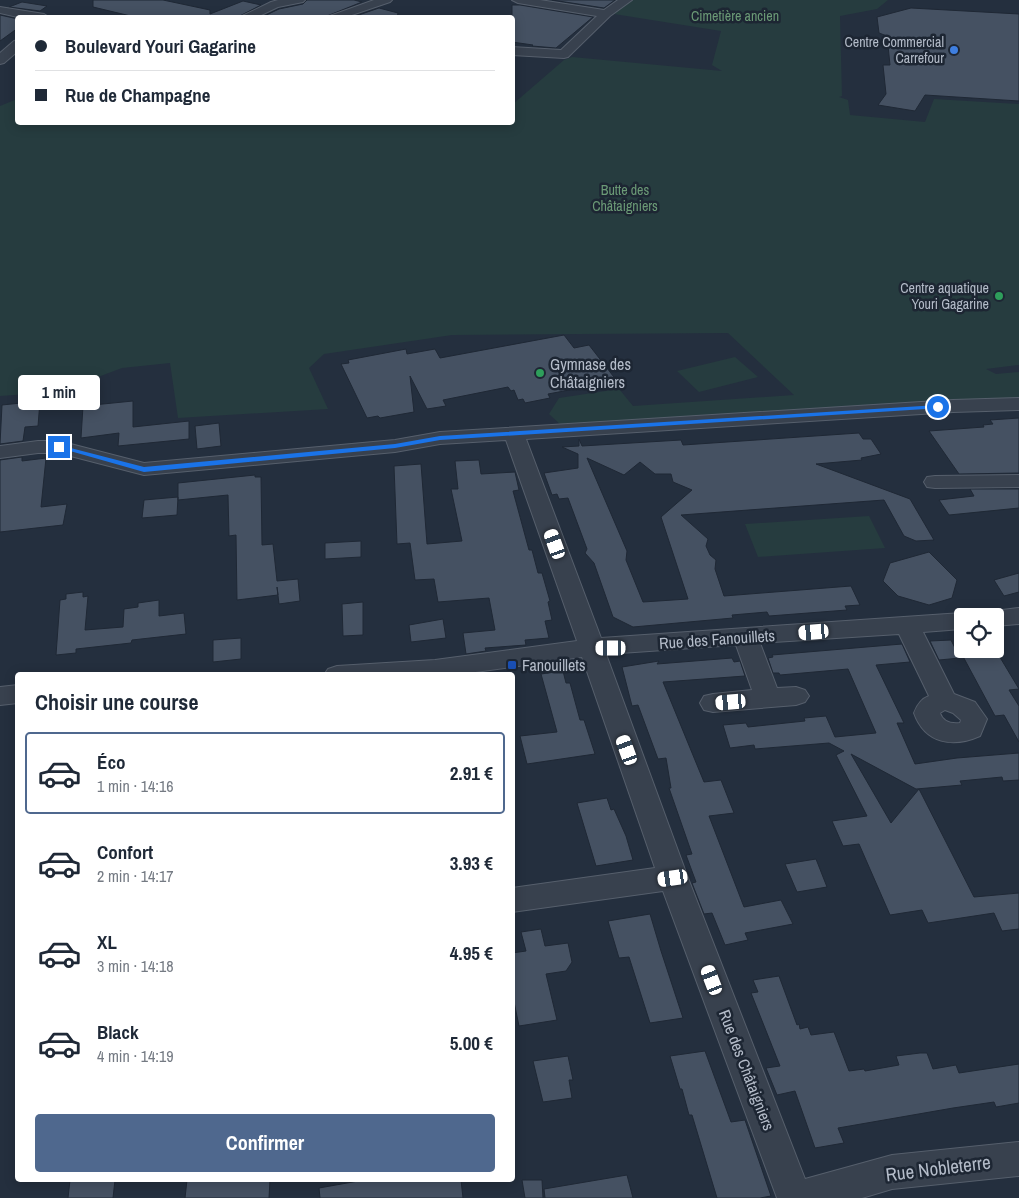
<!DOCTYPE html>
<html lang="fr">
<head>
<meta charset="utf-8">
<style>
  body { margin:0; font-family:"Archivo Narrow",sans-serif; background:#f2f2f3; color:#1f2937; height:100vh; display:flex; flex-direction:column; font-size:19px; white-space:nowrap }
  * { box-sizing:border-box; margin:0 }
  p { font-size:16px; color:#747a83 }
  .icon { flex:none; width:28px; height:28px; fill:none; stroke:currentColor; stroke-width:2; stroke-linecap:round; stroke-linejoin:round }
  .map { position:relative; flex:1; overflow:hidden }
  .side { position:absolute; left:15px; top:672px; width:500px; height:510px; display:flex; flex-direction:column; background:#fff; border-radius:5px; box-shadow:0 2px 12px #0003 }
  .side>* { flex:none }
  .hud { position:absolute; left:15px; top:15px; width:500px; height:110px; border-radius:5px; box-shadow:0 2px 12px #0003; display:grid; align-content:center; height:110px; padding:0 20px; background:#fff }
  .fabs { position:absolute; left:954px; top:608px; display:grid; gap:10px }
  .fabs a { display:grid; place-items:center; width:50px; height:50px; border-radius:5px; background:#fff; box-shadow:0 2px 12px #0003; font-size:25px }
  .end { position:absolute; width:22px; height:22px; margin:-11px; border:6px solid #1a73e8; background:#fff; box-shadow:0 0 0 2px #fff }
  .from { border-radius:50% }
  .bubble { position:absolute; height:35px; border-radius:5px; background:#fff; box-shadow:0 2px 12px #0003; font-size:16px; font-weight:800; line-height:35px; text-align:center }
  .car { position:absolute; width:15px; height:30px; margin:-15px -8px; border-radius:6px; box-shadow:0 0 4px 1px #0007; background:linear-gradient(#fff 24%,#345 0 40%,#fff 0 76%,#345 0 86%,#fff 0) }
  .hud b { display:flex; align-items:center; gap:18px; height:48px; font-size:19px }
  .hud b+b { border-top:1px solid #e0e1e3 }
  .hud i { width:12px; height:12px; background:#1f2937 }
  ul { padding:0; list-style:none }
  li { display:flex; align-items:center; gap:15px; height:82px; margin:0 10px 8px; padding:0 10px; border:2px solid transparent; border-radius:5px }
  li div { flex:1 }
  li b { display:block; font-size:19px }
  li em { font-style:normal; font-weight:800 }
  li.on { border-color:#4f688e }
  li>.icon { width:45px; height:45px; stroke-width:1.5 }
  h2 { padding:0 20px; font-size:22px; line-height:60px }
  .button { display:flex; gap:10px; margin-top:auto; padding:10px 20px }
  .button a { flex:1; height:58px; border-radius:5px; background:#4f688e; color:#fff; font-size:20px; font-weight:800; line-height:58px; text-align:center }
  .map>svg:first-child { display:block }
  .green { fill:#263c3f }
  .building { fill:#455162; stroke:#1f2835; fill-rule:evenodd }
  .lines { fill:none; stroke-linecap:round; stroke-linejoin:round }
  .minor-casing { stroke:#565f6c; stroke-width:2 }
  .minor { fill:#38414e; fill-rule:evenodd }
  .route { fill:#1a73e8 }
  .shop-dot { fill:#3f7fe0; stroke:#1d2633; stroke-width:2 }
  .leisure-dot { fill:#2e9e5b; stroke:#1d2633; stroke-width:2 }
  .transit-dot { fill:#1a4fb4; stroke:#1d2633; stroke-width:2 }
  .labels { text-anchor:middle; stroke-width:5; stroke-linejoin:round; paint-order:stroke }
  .far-park-label { font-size:14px; fill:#6b9a76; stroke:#1d2633 }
  .far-poi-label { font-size:14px; fill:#b4bcc9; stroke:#1d2633; text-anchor:end }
  .poi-label { font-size:16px; fill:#b4bcc9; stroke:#1d2633; text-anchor:start }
  .street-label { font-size:16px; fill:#b4bcc9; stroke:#1d2633 }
  .near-street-label { font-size:19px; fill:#b4bcc9; stroke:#1d2633 }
</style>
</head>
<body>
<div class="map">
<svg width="1019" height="1198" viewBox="0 0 1019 1198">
  <rect width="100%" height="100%" fill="#242f3e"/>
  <path class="green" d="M632,0H888L877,9L840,16L842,96L839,97L848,100L850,115L925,122L934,99L1019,104V365L986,369L996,374L1019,372V400L562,426L549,414L559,398L619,389L633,406L794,395L728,333L452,335L324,354L309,368L328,409L178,418L170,363L122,368L58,392L0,396V106L17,99L18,122H512L513,104L564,60L572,57L722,71L712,65L721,31L614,14Z
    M735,357L758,377L699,392L677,371Z
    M869,516L885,548L758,557L745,524Z"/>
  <path class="building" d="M93,0H163L210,10V14L243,1L261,5L236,18H139L93,7Z
    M307,0H354L362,2L322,18H260L279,9L303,4Z
    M552,0H615L604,8Z
    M22,2L47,6L40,11L9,7Z
    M512,5H520L593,17L556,48L532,46L533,45L512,42Z
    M379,8L398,13L397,18H350Z
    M911,8L1019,14V101L925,95L915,111L878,105L886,94L883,65H890L887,36L879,33L877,17Z
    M0,15L18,19V28L0,41Z
    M564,335L574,348L589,345L617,381L548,394L550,398L525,403L523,399L518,400L514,390L511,391L508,387L443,400L446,406L427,409L410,376L414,412L380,418L378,416L367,418L341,364L349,363L348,360L406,349L407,354L435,349L440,358Z
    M40,401L38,426L25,427L23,441L0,444L2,405Z
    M133,401V427L189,421V439L118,446L119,433L81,438L83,406Z
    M1019,418V473L959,474L929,431L984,427L983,425L993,424L990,420Z
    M219,423L221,446L197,449L195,426Z
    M859,433L863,439H871L881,454L861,458L862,460L816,464L910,499L934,540L916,541L904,536L884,500L681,515L708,539L706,546L710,555L716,560L715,569L724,596L851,586L860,605L845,606L847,610L769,616L767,612L732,615L733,618L633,627L613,617L594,563L585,553L587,549L568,498L559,499L557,494L552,495L544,473L578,468V454L562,447L579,446V439L582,446L681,440L683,445ZM587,458L624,475L640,462L655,474H671L673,482L692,490L661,517L688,599L643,602L626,560L627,551Z
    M22,457V461L46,458L41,507L67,504L63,525L0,532V460Z
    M479,460L481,474L515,472L519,490L513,491L529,550H532L538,573H542L550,601L548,602L552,620L545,621L549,638L525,640L526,645L485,648L486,651L466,654L463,633L495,630L489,598L438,602L434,579L415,580L410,543L397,544L394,466L421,464L427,544L462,541L451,489H458L455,461Z
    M255,475V477H261L262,545L273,544L277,581L298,579L300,601L279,604L277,587L278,595L237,600L236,535L229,536L228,495L178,500V483Z
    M970,489H1019V508L949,515L939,500L974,496Z
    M178,497L177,515L142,518L144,500Z
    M361,541V557L325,559V543Z
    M929,552L957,580L952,598L929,605L898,596L883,581L890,563Z
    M1019,573V592L1004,596L994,580Z
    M83,592V597L88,596L85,630L123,627L124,609L138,607V603L159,600V616L184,613L186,634L132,640L131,643L76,649V653L56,655L60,600L66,599V594Z
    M363,602V635L343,636L342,604Z
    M443,619L446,638L411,642L409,625Z
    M241,638V659L213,662V640Z
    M951,640L960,658L939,660L930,641Z
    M902,644L910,662L876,665L904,723H897L915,764L957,758L1019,753V780L1003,781L1002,777L960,781L962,785L916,789L851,754L891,823L919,789L974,897L1019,893V929L1002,931L994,913L928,923L922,910L890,915L859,844L843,846L832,821L867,816L836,755L844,751L829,743L755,749L754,745L730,748L723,725L746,723L748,727L805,721L804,718L826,716L835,737L876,733L848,669L780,675L779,673H773L768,658L773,657L772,655Z
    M959,649H995L1019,689L1009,690L1019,706V742L1004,715L995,716Z
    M732,658L734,662L740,661L745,676L663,682L704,782L721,780L734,813L709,816L744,907L781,900L793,924L745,933L748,940L725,945L712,913L704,914L692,883L696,882L686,855L692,854L669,788H671L666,758L658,759L638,705L632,706L622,667L659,661L657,664Z
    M563,671L566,683H570L580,720H584L595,754L527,764L520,736L557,732L541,674Z
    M607,798L611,810L614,809L626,836L633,860L596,866L577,803Z
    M816,859L827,887L797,892L785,864Z
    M650,914L661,951L683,1018L650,1023L629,957L619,958L608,921Z
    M541,929L545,946L568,943L572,962L566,971L546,974L557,1020L519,1026L512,992V953L526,951L521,932Z
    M779,976L797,1025L799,1024L800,1029L808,1027L811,1035L834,1032L849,1071L864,1069L865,1071L899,1065L896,1056L920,1053H927L933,1069L956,1065L959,1073L1019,1064V1103L996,1107L994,1102L953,1108L838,1128L844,1143L815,1148L795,1091L777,1095L766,1068L780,1066L751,993L758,992L753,980Z
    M705,1051L731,1122L745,1120L771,1196L760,1198H717L692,1115H689L682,1089H680L670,1056Z
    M568,1056L573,1080H569L572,1098L543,1102L533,1061Z
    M627,1175L633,1198H545L544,1189Z
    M70,1180H115L113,1198H68Z
    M187,1180H270L269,1198H185Z
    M364,1180H461L463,1198H320L319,1188Z
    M522,1180H542L543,1198H525Z"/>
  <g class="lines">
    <defs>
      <path id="minor" d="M278,0H305L303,2L278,7L255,18H238L271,2Z
        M374,0H392L390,2L343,18H324Z
        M512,0H540L604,10L618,0H632L610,16L568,57L564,58L512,55V47L561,50L597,16L518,3Z
        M0,7L44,14L50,18H22L0,13Z
        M18,40V51L4,63L0,64V53L14,41Z
        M1019,398V410L953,412L526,439L601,638L962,613L971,616H962V629L923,632L954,694L975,702L987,719L980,736C953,748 925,744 914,713C917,705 921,699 929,696L899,634L760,643L777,688L796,687L805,690L809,696L805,702L796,705L713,712L704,710L700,703L704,696L713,694L752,690L736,645L606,654L688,878L805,1179L892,1155L1019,1142V1176L892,1189L862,1198H777L663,891L512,912V888L655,868L582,657L454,675H324L328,669L337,666L435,660L577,641L506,440L440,444L395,452L144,475L59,453H38L0,458V446L38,441H59L144,463L395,440L440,432L953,400ZM945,710L953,713L961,720L960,723C951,724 943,722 940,713Z
        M1019,475V487L935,488L927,487L924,482L927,477L935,476Z
        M1019,608V624L995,626V616H984L986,612Z
        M18,685V703L0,705V687Z"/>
    </defs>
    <use href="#minor" class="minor-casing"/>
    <use href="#minor" class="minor"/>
  </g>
  <path class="route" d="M938,405L942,407L941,408L440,440L395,448L144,472L56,447L59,445L144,467L395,444L440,436Z"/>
  <circle class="shop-dot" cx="954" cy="50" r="5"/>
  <g class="leisure-dot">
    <circle cx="999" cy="296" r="5"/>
    <circle cx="540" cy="373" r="5"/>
  </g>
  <rect class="transit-dot" x="507" y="660" width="10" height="10" rx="2.5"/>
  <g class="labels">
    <g class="far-park-label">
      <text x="735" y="21">Cimetière ancien</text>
      <text x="625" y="195">Butte des<tspan x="625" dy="16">Châtaigniers</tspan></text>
    </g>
    <g class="far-poi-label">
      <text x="944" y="47">Centre Commercial<tspan x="944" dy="16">Carrefour</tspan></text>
      <text x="989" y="293">Centre aquatique<tspan x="989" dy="16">Youri Gagarine</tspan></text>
    </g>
    <g class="poi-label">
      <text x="550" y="370">Gymnase des<tspan x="550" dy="18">Châtaigniers</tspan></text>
      <text x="522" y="671">Fanouillets</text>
    </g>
    <g class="street-label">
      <text transform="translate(717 639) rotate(-4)" y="6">Rue des Fanouillets</text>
      <text transform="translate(747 1070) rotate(69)" y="6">Rue des Châtaigniers</text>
    </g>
    <g class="near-street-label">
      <text transform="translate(938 1168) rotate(-7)" y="7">Rue Nobleterre</text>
    </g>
  </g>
</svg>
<div class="fabs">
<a><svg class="icon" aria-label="locate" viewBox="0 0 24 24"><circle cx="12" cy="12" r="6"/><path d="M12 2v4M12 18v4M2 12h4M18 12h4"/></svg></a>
</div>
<i class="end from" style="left:938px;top:407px"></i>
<i class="end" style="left:59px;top:447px"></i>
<div class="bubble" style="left:18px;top:375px;width:82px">1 min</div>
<i class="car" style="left:555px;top:544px;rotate:340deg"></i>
<i class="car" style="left:814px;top:632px;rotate:265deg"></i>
<i class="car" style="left:611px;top:648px;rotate:270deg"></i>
<i class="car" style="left:731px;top:702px;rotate:265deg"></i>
<i class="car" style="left:627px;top:750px;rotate:340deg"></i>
<i class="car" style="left:673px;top:878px;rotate:262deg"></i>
<i class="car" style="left:712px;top:980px;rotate:339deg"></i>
<div class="hud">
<b><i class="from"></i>Boulevard Youri Gagarine</b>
<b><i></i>Rue de Champagne</b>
</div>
<section class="side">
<h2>Choisir une course</h2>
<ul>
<li class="on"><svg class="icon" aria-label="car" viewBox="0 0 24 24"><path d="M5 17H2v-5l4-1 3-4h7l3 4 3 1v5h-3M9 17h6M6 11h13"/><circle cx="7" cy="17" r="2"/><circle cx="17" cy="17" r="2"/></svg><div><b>Éco</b><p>1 min · 14:16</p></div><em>2.91 €</em></li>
<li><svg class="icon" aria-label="car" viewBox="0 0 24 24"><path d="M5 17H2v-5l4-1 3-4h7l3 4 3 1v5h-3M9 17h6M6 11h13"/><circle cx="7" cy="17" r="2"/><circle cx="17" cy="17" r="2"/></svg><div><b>Confort</b><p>2 min · 14:17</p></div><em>3.93 €</em></li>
<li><svg class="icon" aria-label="car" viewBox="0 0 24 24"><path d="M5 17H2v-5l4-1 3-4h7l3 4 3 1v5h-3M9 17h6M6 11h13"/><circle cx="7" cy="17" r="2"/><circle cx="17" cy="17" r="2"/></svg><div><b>XL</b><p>3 min · 14:18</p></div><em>4.95 €</em></li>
<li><svg class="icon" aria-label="car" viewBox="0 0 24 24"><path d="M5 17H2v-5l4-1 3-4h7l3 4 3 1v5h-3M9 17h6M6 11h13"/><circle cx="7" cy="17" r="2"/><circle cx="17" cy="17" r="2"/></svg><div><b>Black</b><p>4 min · 14:19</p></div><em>5.00 €</em></li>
</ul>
<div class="button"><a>Confirmer</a></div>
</section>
</div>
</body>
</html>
